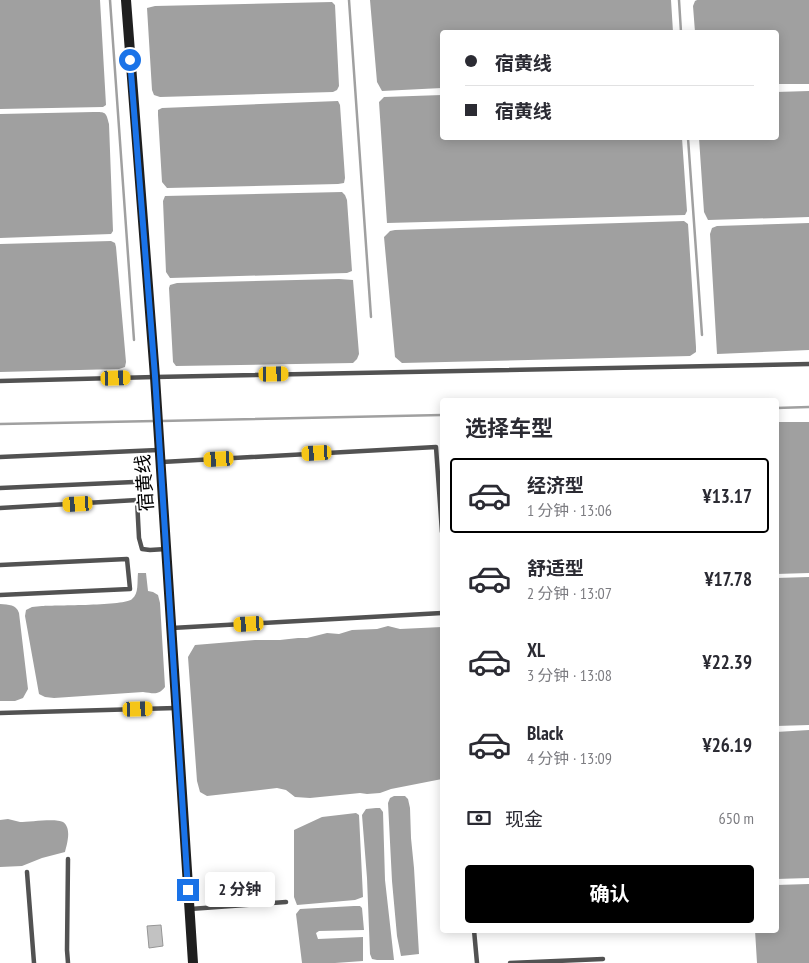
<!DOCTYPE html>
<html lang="zh">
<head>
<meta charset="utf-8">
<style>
  body { margin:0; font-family:"PT Sans Narrow","Noto Sans SC",sans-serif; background:#f2f2f3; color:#2b2b33; height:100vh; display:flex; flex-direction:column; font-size:19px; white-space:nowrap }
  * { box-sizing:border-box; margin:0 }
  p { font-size:16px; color:#7c7c81 }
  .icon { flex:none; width:28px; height:28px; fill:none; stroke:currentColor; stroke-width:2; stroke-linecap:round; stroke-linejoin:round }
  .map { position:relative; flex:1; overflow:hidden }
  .side { position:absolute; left:440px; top:398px; width:339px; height:535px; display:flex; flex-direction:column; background:#fff; border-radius:5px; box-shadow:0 2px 12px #0003 }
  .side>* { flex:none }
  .hud { position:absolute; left:440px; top:30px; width:339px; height:110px; border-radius:5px; box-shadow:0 2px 12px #0003; display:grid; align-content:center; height:110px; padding:0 25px; background:#fff }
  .end { position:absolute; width:22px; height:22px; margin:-11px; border:6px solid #1a73e8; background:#fff; box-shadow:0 0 0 2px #fff }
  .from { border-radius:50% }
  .bubble { position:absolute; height:35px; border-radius:5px; background:#fff; box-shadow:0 2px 12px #0003; font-size:16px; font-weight:700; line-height:35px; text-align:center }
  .car { position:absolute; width:15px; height:30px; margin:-15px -8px; border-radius:6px; box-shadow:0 0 4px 1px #0007; background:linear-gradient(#f5c518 24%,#345 0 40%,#f5c518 0 76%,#345 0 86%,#f5c518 0) }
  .hud b { display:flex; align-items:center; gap:18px; height:48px; font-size:19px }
  .hud b+b { border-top:1px solid #e1e1e2 }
  .hud i { width:12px; height:12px; background:#2b2b33 }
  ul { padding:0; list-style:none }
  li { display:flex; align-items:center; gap:15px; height:75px; margin:0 10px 8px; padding:0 15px; border:2px solid transparent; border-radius:5px }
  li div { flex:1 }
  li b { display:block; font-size:19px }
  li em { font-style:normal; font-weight:700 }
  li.selected { border-color:#000 }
  li>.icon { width:45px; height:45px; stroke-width:1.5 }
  h2 { padding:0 25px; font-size:22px; line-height:60px }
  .pay { display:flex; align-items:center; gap:12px; height:55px; padding:0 25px; font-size:19px }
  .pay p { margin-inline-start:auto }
  .cta { display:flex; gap:10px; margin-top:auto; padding:10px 25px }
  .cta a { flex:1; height:58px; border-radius:5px; background:#000; color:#fff; font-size:20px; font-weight:700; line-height:58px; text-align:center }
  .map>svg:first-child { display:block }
  .water { fill:#a0a0a0 }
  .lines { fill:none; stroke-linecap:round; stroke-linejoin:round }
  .stream { stroke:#a0a0a0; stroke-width:2.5 }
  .building { fill:#c2c2c2; stroke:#969696 }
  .service { stroke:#525252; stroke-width:4.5 }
  .secondary { stroke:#1f1f1f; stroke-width:10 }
  .route { stroke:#1a73e8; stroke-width:6 }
  .labels { text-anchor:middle; stroke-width:4; stroke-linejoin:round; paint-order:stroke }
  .street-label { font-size:19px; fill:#000; stroke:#fff }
</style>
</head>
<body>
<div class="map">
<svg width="809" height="963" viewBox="0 0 809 963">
  <rect width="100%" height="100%" fill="#fff"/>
  <path class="water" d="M0,0H100L106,105L103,107L0,109Z
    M370,0H671L673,32H442V88L382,91L377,82Z
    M697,0H809V84H776V32H695L693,6L695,1Z
    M332,2L335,5L339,86L337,90L333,92L160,97L154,95L152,90L147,8L155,6Z
    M809,91V217L708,220L704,212L699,138H776V92Z
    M442,95V138H682L687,211L685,215L387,223L379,102L384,97Z
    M338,101L340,105L345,178L344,183L338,184L167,188L162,182L158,115V110L162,108Z
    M94,112C106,112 106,112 109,124L113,231L111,234L0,238V114Z
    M342,192L345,195L347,200L352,271L347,273L170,278L166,272L163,201L165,196Z
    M684,221L688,224L696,347V352L690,356L402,363L395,357L384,237L390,231L395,230Z
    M809,223V350L717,354L710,234L712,228L717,226Z
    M111,241L115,243L116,247L126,362L125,367L119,369L0,372V244Z
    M339,279L353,280L359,354L357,359L353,363L176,366L173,362L169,288L170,285L177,283Z
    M776,422H809V573L776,574Z
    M138,573H146L148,591L153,592L158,595L160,603L165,687C158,696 153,693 143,692L54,698L45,697L39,694L25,616L26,610L32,607L42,606C56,605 125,606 132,599C139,594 137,582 138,573Z
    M809,577V725L776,726V578Z
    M0,604C9,605 16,604 19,613L28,689L23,698L15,701H0Z
    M388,626L400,629L442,627V779L391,789L380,793L367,794L360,793L310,798L295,797L286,790L277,788L207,796L200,792L197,781L188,657L195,645L255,640H280L298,638H307L327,633L339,634L352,630L377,629Z
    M809,730V878L776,879V732Z
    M394,796H405L408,799L410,808L411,838L414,868L419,954L401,956L397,936L392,881L388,803L390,798Z
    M376,808H380L383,812L385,880L394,960H377L372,959L370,954L367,878L362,815L366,809Z
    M356,813L359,815L363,897L355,900L297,905L294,897V830L322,817Z
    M8,819C12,820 16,821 20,822C29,822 56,818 63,822C72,828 67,844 65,852L42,858L22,866L0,867V820Z
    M809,884V963H757L755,930H776V885Z
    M354,906H360L362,908L364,930L319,931L316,933L318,939L363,937V961L335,963H302L296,914L300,909Z"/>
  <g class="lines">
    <path class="stream" d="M110,0L134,340
      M349,0L371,317
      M679,0L681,32
      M688,138L702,335
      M776,408L809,407
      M161,421L442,415
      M0,424L156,421"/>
  </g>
  <path class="building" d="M161,925L163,946L149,948L147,926Z"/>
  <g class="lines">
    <path class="service" d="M0,381L155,377L809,364
      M0,457L158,450
      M162,462L436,447L442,532
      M0,488L134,482
      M0,508L137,500L139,538L142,549L150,550L166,549
      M0,565L127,559L130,589L0,595
      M172,628L442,613
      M0,713L176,708
      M68,859L67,950L68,963
      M27,872L34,963
      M190,909L286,902
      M474,930L477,963
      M510,963L603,959"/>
    <path class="secondary" d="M126,0L155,377L193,963"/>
  </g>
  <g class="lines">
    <path class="route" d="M130,60L155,376L188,890"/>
  </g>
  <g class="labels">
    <g class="street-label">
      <text transform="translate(144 483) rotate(-94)" y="7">宿黄线</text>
    </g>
  </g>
</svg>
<i class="end from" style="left:130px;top:60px"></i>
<i class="end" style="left:188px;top:890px"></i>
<div class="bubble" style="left:205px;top:872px;width:70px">2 分钟</div>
<i class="car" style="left:274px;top:374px;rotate:89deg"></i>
<i class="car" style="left:116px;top:378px;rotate:88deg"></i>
<i class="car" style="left:317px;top:453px;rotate:267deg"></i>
<i class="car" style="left:219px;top:459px;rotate:267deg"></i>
<i class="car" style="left:78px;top:504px;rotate:267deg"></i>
<i class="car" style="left:249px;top:624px;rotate:267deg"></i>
<i class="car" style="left:138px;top:709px;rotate:88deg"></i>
<div class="hud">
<b><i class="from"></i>宿黄线</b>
<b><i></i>宿黄线</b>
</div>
<section class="side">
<h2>选择车型</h2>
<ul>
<li class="selected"><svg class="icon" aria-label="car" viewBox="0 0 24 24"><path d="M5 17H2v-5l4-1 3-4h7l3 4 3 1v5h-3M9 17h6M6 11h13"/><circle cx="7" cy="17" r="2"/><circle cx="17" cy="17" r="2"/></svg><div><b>经济型</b><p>1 分钟 · 13:06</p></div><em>¥13.17</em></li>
<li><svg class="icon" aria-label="car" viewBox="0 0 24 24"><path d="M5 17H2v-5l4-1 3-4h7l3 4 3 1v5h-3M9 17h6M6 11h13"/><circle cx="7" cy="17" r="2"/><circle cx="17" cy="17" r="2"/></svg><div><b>舒适型</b><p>2 分钟 · 13:07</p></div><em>¥17.78</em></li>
<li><svg class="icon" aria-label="car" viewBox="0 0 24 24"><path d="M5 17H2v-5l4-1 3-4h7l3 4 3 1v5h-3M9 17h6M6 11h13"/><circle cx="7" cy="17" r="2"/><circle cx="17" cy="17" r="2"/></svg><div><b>XL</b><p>3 分钟 · 13:08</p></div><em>¥22.39</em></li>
<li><svg class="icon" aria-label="car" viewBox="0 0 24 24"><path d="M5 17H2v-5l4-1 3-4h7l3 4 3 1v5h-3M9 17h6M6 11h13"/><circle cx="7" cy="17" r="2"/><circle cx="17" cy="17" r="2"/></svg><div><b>Black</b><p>4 分钟 · 13:09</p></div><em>¥26.19</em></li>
</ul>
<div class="pay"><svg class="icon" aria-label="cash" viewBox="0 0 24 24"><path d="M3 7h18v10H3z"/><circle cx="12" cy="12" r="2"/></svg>现金<p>650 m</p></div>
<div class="cta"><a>确认</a></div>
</section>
</div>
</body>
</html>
